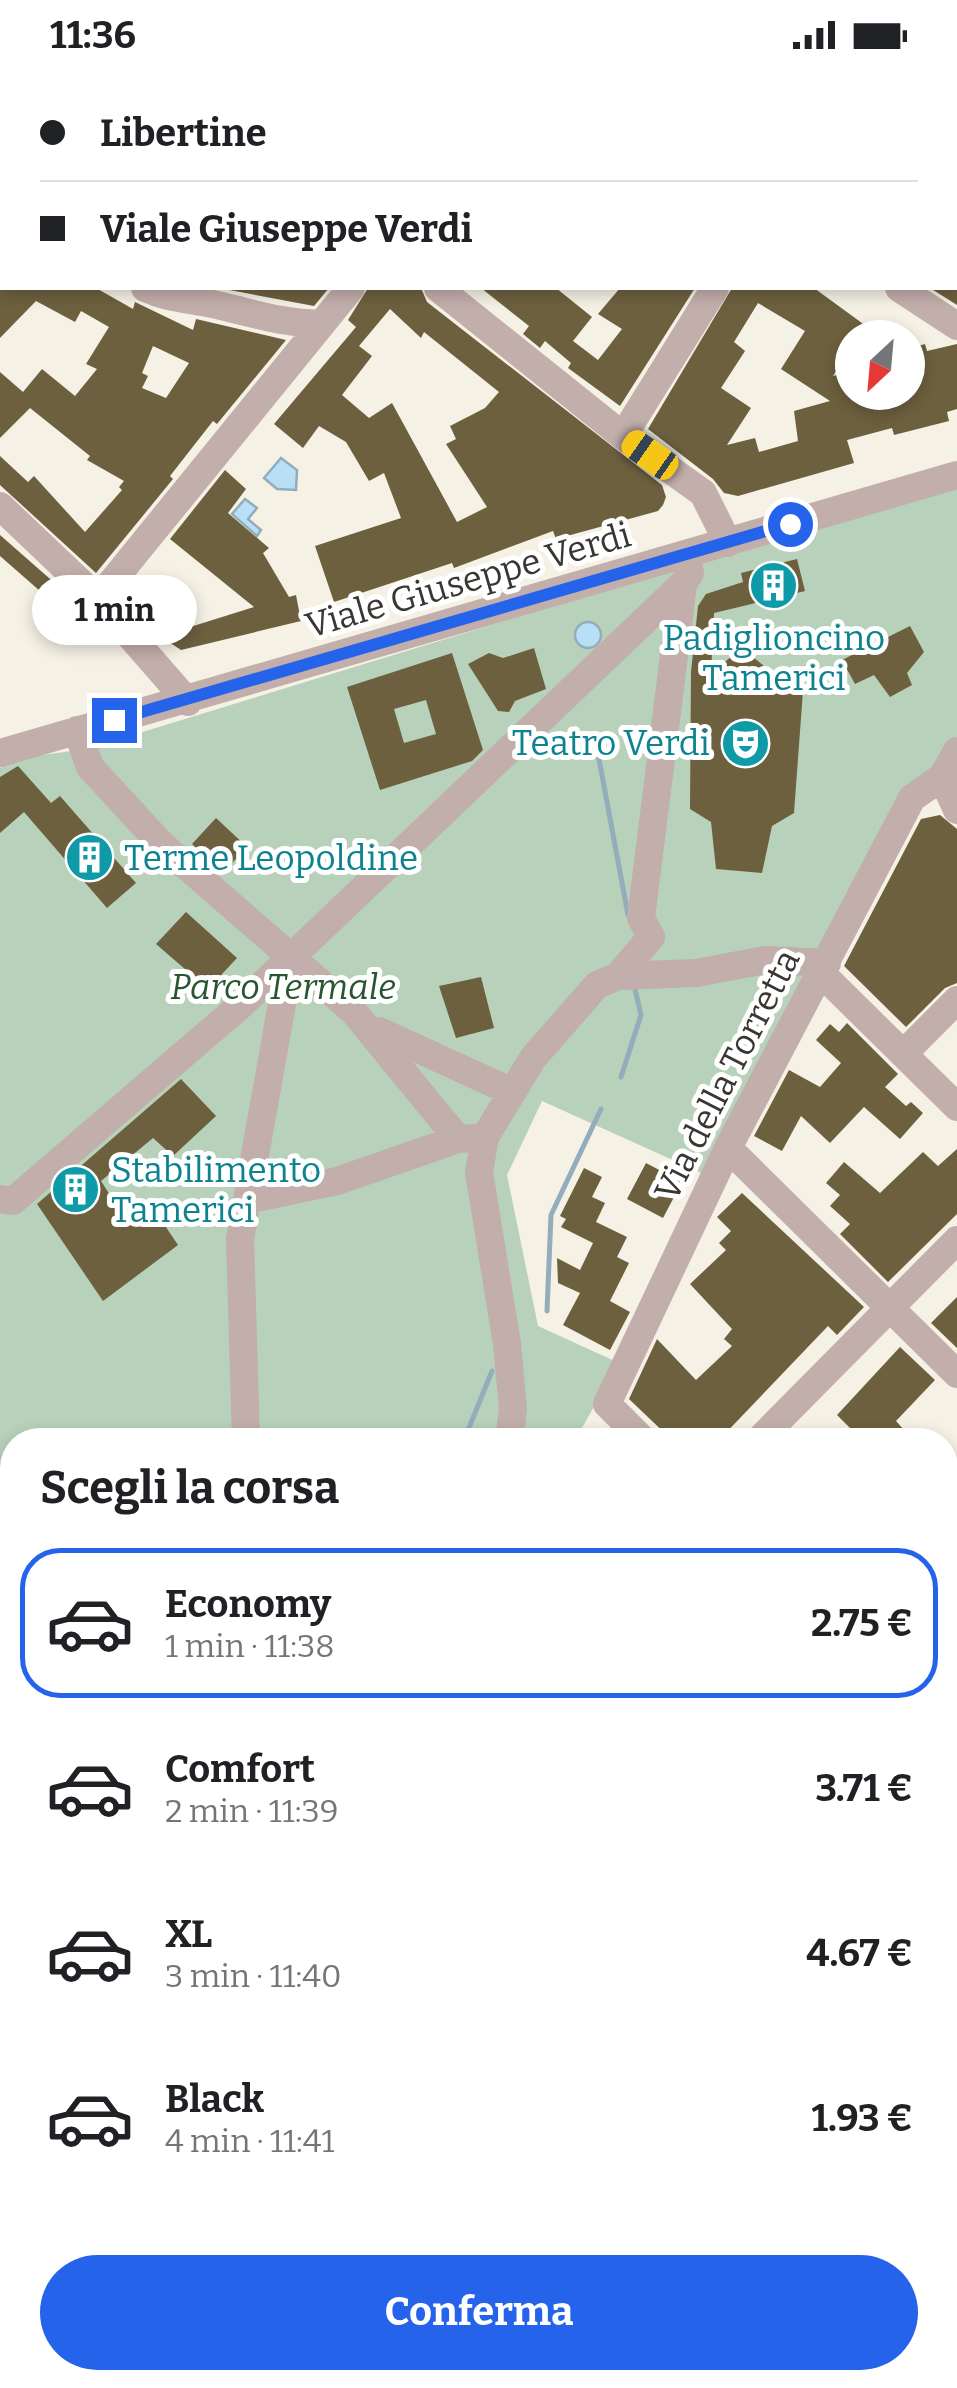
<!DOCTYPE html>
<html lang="it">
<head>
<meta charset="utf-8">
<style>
  body { margin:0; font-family:Bitter,serif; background:#f2f2f2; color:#202124; height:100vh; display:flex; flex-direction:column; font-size:38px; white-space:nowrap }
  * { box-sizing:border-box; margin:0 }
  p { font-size:32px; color:#757577 }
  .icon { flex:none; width:55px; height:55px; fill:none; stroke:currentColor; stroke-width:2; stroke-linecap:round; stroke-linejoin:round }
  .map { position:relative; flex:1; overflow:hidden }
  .side { position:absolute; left:0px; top:1358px; width:958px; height:962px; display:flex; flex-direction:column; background:#fff; border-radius:40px 40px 0 0; box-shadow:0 5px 15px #0003 }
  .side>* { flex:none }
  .banner { position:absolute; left:0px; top:0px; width:958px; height:220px; box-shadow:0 5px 15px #0003; display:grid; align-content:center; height:220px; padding:0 40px; background:#fff }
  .needle { width:65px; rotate:206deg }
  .fabs { position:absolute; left:835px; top:250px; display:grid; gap:20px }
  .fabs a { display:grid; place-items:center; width:90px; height:90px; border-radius:50%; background:#fff; box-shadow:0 5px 15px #0003; font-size:50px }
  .end { position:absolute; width:45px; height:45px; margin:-22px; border:12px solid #2563eb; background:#fff; box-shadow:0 0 0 5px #fff }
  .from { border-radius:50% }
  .bubble { position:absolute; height:70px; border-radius:35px; background:#fff; box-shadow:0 5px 15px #0003; font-size:32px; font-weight:700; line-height:70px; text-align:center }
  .car { position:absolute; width:30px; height:60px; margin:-30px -15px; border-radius:12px; box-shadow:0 0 8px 2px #0007; background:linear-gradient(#f5c518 24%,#345 0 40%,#f5c518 0 76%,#345 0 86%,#f5c518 0) }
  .banner b { display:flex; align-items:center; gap:35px; height:95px; font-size:38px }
  .banner b+b { border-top:2px solid #e0e0e0 }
  .banner i { width:25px; height:25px; background:#202124 }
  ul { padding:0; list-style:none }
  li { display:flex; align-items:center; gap:30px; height:150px; margin:0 20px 15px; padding:0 20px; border:5px solid transparent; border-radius:40px }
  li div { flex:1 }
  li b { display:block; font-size:38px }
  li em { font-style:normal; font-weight:700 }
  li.on { border-color:#2563eb }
  li>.icon { width:90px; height:90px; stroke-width:1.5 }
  h2 { padding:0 40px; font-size:45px; line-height:120px }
  .button { display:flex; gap:20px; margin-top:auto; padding:20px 40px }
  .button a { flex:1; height:115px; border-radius:60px; background:#2563eb; color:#fff; font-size:40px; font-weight:700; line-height:115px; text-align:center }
  .status { display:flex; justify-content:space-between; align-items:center; height:70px; padding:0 50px; background:#fff; direction:ltr }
  .status svg { height:28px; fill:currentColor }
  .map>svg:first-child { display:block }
  .green { fill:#b7d1ba }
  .water { fill:#b9dff6; stroke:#93adbc; stroke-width:2.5 }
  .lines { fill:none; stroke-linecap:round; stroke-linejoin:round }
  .stream { stroke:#93adbc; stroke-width:5 }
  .building { fill:#6d603f; fill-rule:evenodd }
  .minor { stroke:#c2aeaa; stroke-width:28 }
  .route { stroke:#2563eb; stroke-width:12 }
  .labels { text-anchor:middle; stroke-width:10; stroke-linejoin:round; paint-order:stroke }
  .street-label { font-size:35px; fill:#393733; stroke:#fff }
  .culture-label { font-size:35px; fill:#0d838f; stroke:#fff; text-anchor:start }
  .park-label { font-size:35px; font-style:italic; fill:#275630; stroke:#fff }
</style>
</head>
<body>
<div class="status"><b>11:36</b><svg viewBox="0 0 49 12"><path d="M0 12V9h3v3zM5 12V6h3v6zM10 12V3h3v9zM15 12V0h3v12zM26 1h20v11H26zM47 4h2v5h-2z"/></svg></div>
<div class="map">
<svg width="957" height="2318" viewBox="0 0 957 2318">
  <rect width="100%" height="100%" fill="#f5f1e5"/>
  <path class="green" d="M957,412V672L706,1105L542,1031L507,1105L538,1256L619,1293L575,1370H12V2308H117L108,2318H0V698L12,689L87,679Z"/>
  <path class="water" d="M281,388L297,400L296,420L277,419L264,408Z
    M245,429L257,438L248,449L261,460L257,466L232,444Z
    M575 565a13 13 0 1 1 26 0a13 13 0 1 1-26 0Z"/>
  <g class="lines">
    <path class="stream" d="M596,673L628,845
      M621,1007L641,945L634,915
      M547,1241L551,1145L601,1039
      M464,1370L492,1301"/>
  </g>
  <path class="building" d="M0,218H96L133,239L135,232L193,260L196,249L286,270L217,354L213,351L170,406L173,409L96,503L0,415V386L28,412L34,406L85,462L122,420L119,417L124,411L87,390L90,386L30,338L0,368V302L23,322L42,299L75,326L97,299L86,294L109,257L81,241L75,252L36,231L0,268ZM153,276L189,293L166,328L142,318L148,306L142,303Z
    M219,218H329L314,236Z
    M368,218H421L427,232L662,415L666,427L663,435L658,441L556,469L553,461L454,498L452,493L334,532L315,476L401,448L384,403L369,411L346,372L319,356L303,378L274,354L356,257L348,250ZM390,239L421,268L424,262L499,322L485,338L450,356L456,369L446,374L487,437L457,452L392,333L369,348L342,325L372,286L359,276Z
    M481,218H556L592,247L573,271L598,290L622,259L598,244L620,218H695L620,336L568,298L571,293L545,271L540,278L523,264L529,256Z
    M732,218H814L866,256L858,268H852V276L833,306L852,301V322H908V279L925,274L927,281L957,274V339L947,342L949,351L894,365L892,358L847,370L854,393L738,426L724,423L713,409L648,359ZM758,233L805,261L781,299L830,331L794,341L798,371L759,382L755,368L727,375L751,338L721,318L745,281L734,272Z
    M930,218H957V235Z
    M225,400L246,419L228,443L269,478L263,483L289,527L296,525L301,551L181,580L151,560L170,540L187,558L254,537L170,469Z
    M0,465L74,530L64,542L0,486Z
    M797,489L805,521L714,543L711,603L742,578L776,606L804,607L794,743L772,756L762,803L716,799L711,752L690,739L691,602L698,536L706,524L743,512L741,503Z
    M910,556L924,582L907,603L912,615L890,627L874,605L855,614L842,590Z
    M534,578L546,619L515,631L509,642L498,641L468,594L489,583L503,588Z
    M452,583L483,680L472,691L380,720L347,617ZM426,630L436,664L404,673L394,639Z
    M18,696L51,733L60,726L136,813L107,838L24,742L0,763V707Z
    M940,745L957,759V913L945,918L906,957L844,896L921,749Z
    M216,748L247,777L223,803L192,774Z
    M186,842L237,888L208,919L156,874Z
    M481,907L494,958L456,968L439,916Z
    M847,953L898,1004L885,1017L906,1036L911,1032L923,1043L900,1069L864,1037L830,1073L801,1046L782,1081L754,1066L789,1000L820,1017L841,993L816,970L830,954L839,962Z
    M181,1009L216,1046L173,1086L153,1068L101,1111L126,1150L149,1132L178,1175L103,1231L37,1134Z
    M957,1079V1144L888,1212L840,1164L850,1154L830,1136L840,1125L826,1113L844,1092L880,1123L923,1082L938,1096Z
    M646,1093L682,1112L663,1148L627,1129Z
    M584,1098L602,1107L592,1127L605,1133L596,1152L627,1167L617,1187L629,1193L610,1231L630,1242L610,1280L563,1255L580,1223L558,1213L557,1188L580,1200L593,1173L561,1157L566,1149L560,1146Z
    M742,1123L864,1237L837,1265L828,1256L719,1370H672L629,1329L657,1269L696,1310L732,1276L724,1269L732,1259L690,1214L726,1180L719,1173L731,1161L717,1147Z
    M957,1227V1278L931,1253Z
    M900,1277L935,1310L896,1351L913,1370H862L837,1345Z"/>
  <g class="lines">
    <path class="minor" d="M171,0L174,2
      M787,0L791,2
      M528,2L530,0
      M847,2L848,0
      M0,91L2,94
      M955,106L957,107
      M0,173L2,170
      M145,218C171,230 194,229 221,236C260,245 278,252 320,254
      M438,218L623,366L703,423L728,473
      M899,218L957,256
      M623,366L715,218
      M0,436L98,529L188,632
      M98,529L351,218
      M77,660L90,697L161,774L354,942L458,1069
      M0,683L957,405
      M942,707L957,740
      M822,904L957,1037
      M618,906L696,903L765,890L827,893
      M379,961L510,1021
      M903,984L957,930
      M728,1078L957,1304
      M0,1129L13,1131L241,935L683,514L690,503L686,485
      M247,1130L337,1111L458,1069L476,1068
      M246,1370L240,1169L290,889
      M509,1370L513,1339L507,1274L479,1102L485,1067L533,988L597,915L618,906L651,867L641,848L683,514
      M643,1370L607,1334L728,1078L912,728L942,707L957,681
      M759,1370L957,1170
      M945,1559L957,1547
      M945,1671L957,1683
      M945,1725L957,1714
      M0,1836L12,1827
      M945,1933L957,1945
      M945,2166L957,2178
      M945,2231L957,2219
      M531,2308L542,2318
      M802,2308L812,2318
      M113,2318L122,2308
      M348,2318L359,2308
      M858,2318L869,2308"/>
  </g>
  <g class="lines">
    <path class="route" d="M114,650L790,454"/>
  </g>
  <defs>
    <symbol id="building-disc" viewBox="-11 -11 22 22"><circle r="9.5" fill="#0f9aa8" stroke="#fff"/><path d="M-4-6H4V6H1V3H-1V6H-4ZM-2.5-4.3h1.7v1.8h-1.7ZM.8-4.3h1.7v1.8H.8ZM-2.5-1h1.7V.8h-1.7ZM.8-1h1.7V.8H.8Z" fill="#fff"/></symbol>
    <symbol id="theatre-disc" viewBox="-11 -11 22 22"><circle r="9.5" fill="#0f9aa8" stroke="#fff"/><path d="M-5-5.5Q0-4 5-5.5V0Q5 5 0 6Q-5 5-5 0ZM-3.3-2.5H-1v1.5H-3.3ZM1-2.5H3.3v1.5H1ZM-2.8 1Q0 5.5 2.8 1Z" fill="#fff"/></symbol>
  </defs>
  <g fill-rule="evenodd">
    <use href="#building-disc" x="746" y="488" width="55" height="55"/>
    <use href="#theatre-disc" x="718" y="646" width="55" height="55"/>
    <use href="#building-disc" x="62" y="760" width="55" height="55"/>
    <use href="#building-disc" x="48" y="1092" width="55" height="55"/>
  </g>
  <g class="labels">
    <g class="street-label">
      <text transform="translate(468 510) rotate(-16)" y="12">Viale Giuseppe Verdi</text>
      <text transform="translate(727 1005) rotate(-63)" y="12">Via della Torretta</text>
    </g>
    <g class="culture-label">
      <text x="774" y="580" text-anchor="middle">Padiglioncino<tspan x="774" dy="40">Tamerici</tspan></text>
      <text x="710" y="685" text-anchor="end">Teatro Verdi</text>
      <text x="124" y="800">Terme Leopoldine</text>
      <text x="111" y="1112">Stabilimento<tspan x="111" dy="40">Tamerici</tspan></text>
    </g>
    <g class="park-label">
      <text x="283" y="929">Parco Termale</text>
    </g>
  </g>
</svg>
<div class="fabs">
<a><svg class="needle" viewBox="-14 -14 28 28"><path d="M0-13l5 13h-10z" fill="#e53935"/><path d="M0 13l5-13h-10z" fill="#757577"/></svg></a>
</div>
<i class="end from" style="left:790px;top:454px"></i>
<i class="end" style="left:114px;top:650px"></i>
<div class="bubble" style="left:32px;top:505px;width:165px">1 min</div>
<i class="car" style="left:650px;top:385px;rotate:305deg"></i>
<div class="banner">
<b><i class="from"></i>Libertine</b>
<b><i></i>Viale Giuseppe Verdi</b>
</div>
<section class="side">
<h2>Scegli la corsa</h2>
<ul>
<li class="on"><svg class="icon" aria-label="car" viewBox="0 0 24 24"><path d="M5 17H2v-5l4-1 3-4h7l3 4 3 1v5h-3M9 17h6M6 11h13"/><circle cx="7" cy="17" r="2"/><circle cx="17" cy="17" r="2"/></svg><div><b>Economy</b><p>1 min · 11:38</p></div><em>2.75 €</em></li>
<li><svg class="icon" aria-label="car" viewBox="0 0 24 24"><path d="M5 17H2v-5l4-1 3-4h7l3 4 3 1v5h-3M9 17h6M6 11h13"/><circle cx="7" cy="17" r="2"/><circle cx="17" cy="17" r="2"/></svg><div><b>Comfort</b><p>2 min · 11:39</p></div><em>3.71 €</em></li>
<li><svg class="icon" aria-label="car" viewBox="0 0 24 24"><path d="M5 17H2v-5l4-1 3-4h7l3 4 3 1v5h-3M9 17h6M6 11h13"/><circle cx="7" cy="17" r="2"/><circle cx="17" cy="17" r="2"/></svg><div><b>XL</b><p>3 min · 11:40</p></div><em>4.67 €</em></li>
<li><svg class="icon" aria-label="car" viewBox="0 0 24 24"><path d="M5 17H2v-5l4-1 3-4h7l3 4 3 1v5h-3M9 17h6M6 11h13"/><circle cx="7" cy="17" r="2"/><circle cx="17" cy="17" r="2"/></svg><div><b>Black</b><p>4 min · 11:41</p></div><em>1.93 €</em></li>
</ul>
<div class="button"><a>Conferma</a></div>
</section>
</div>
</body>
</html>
